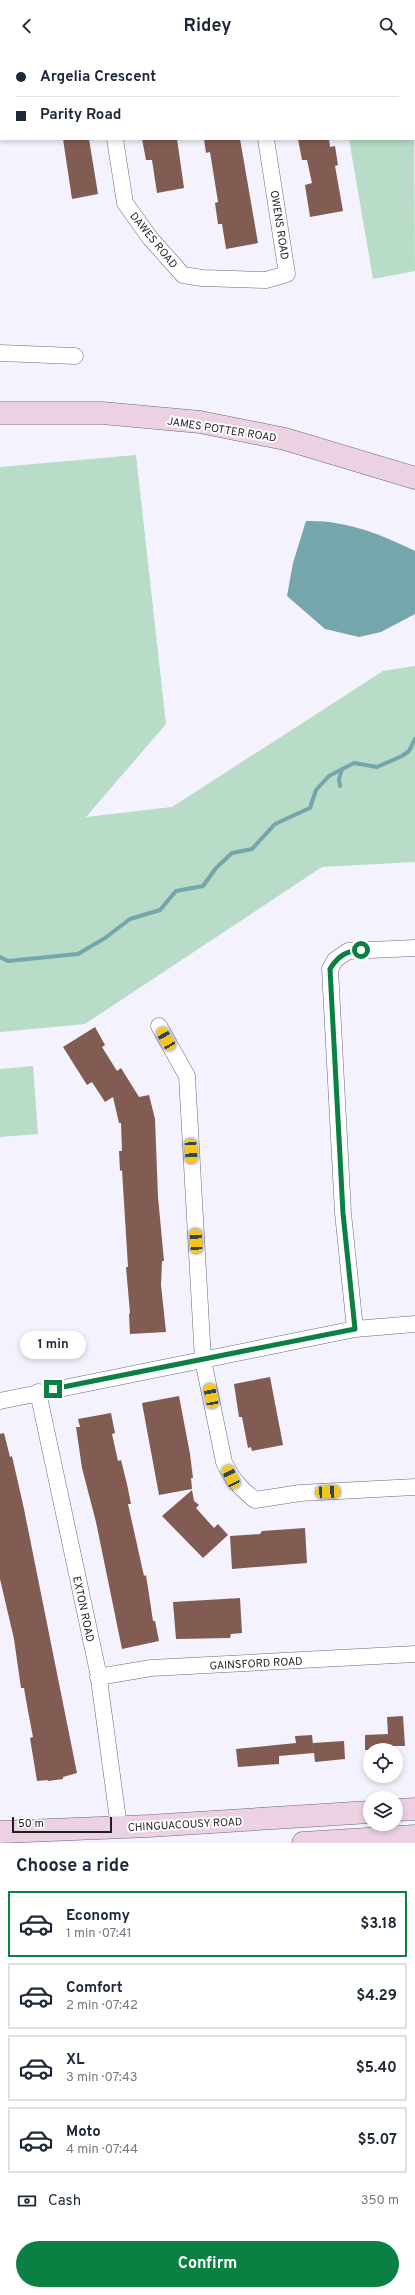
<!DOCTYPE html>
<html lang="en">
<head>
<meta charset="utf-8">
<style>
  body { margin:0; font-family:Overpass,sans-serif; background:#f6f6f7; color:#1f2937; height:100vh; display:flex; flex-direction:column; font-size:15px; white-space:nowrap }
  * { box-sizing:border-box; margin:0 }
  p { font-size:13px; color:#747a83 }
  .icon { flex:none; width:22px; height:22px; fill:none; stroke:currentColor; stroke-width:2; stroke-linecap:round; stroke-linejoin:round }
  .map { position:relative; height:1791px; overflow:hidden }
  .details { display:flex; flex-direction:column; background:#fff; flex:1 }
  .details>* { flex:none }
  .hud { position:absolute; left:0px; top:0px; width:415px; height:88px; box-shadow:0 2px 6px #0003; display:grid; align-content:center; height:88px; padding:0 16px; background:#fff }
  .fabs { position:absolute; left:363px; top:1691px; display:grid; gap:8px }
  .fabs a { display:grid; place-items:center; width:40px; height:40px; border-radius:50%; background:#fff; box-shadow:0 2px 6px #0003; font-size:20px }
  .scale { position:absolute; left:12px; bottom:10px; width:100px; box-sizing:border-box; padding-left:4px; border:2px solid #1e1c26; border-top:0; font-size:11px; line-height:14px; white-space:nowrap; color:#1e1c26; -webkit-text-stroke:3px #fff; paint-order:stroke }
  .end { position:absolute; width:18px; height:18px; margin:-9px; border:5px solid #0b8043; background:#fff; box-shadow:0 0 0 2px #fff }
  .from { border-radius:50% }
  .bubble { position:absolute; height:28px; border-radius:14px; background:#fff; box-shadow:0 2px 6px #0003; font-size:13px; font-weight:700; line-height:28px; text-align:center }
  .car { position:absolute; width:12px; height:24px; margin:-12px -6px; border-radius:5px; box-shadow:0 0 3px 1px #0007; background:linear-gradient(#f5c518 24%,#345 0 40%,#f5c518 0 76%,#345 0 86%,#f5c518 0) }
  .hud b { display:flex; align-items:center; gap:14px; height:38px; font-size:15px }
  .hud b+b { border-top:1px solid #e0e1e3 }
  .hud i { width:10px; height:10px; background:#1f2937 }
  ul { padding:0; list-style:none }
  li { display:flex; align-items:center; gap:12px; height:66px; margin:0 8px 6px; padding:0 8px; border:2px solid #e0e1e3; border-radius:0px }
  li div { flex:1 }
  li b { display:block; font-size:15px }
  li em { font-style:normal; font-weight:700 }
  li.active { border-color:#0b8043 }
  li>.icon { width:36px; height:36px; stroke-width:1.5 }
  h2 { padding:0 16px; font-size:18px; line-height:48px }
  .pay { display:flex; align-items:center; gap:10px; height:44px; padding:0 16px; font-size:15px }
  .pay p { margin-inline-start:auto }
  .action { display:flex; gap:8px; margin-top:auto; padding:8px 16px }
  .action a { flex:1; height:46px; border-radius:24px; background:#0b8043; color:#fff; font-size:16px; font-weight:700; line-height:46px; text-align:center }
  header { display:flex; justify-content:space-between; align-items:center; height:52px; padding:0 16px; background:#fff; font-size:18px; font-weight:700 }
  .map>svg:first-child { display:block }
  .green { fill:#b8dcc7 }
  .water { fill:#75a6ab }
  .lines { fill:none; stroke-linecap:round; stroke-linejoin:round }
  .stream { stroke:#75a6ab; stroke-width:4 }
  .building { fill:#825b52 }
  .street-casing { stroke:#6b6780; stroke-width:17 }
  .secondary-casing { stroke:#6b6780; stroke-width:23 }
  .street { stroke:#fff; stroke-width:16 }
  .secondary { stroke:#ebd1e2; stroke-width:22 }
  .route { stroke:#0b8043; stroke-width:5 }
  .labels { text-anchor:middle; stroke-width:4; stroke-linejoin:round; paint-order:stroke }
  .street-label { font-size:11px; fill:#1e1c26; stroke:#fff }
</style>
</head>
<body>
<header><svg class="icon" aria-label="back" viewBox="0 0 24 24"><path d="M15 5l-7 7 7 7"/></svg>Ridey<svg class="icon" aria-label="search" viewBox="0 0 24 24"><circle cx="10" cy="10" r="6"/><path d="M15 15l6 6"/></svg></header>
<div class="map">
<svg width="415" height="1791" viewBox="0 0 415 1791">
  <rect width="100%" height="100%" fill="#f3f2fd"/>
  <path class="green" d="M414,60L415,219L373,227L349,87H414Z
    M136,403L166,672L86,765L172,755L383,619L415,614V810L322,815L85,972L0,980V415Z
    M33,1014L38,1082L0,1085V1017Z"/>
  <path class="water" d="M306,469C346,468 380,482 415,499V562L381,580L359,585L325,577L287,544L293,511Z"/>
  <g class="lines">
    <path class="stream" d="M340,734L339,727L342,717
      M0,905L8,909L78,902L105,886L130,867L160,858L176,839L203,834L216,816L232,801L252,797L275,772L310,756L316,738L329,724L354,711L377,715L402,704L409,699L415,687"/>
  </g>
  <path class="building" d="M63,87H89L98,142L72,147Z
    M142,87H177L184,136L157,141L152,108H146Z
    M204,87H240L258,191L226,197L222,172H218L215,151L218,150L210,100L206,101Z
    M298,87H329L330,95L335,94L338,113L335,114L343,159L310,165L305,133L312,131L307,108H302Z
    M95,975L105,993L102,995L117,1019L121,1016L139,1045L149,1043L155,1067L158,1145L164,1209H162L161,1233L166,1280L130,1282L129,1262L130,1261L126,1215H128L122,1118L120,1119L119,1099H122L121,1071H119L113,1045L105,1050L92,1030L87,1033L63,995Z
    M270,1325L283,1393L252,1399L251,1395L248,1396L242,1365H239L234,1332Z
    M179,1344L190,1402L193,1426H191L192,1437L159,1443L142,1351Z
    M111,1361L115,1381L112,1382L118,1409L121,1408L127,1432L131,1452H128L144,1524L146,1523L153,1569H155L159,1589L122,1597L96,1470L82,1416L76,1375H80L78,1367Z
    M4,1381L10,1405L12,1404L24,1457L77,1721L63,1725V1727L48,1729V1728L37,1729L30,1686L33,1685L28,1659L24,1636H21L14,1587L0,1527V1382Z
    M192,1438L194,1449L199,1453L196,1456L214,1476L218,1472L228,1483L203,1506L162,1464Z
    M305,1476L307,1511L232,1517L230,1484L260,1482L262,1479Z
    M240,1546L242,1581L231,1582L230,1586L176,1587L173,1550Z
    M403,1664L405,1694H391L392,1698H365V1683L388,1682L387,1665Z
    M312,1683L314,1701L279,1704V1712L238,1715L236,1697L296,1691L295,1684Z
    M344,1689L345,1707L315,1710L313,1691Z"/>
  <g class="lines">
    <defs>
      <path id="street" d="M101,0V1
        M252,0V1
        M115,87L125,151L150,186L183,223L202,226L266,228L287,222L266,87
        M0,301L75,304
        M159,974L187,1024L203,1308L224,1410C232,1427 241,1437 255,1448L300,1441L415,1435
        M355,1277L343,1161L330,917L335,908L348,899L415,896
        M38,1340L98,1620L119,1775
        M0,1349L355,1277L415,1272
        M98,1625L151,1616L415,1602"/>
      <path id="secondary" d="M0,361H102L200,370L285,387L415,426
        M396,1758L415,1757
        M0,1780L149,1774L370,1760
        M303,1791L415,1784"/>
    </defs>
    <use href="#street" class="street-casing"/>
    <use href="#secondary" class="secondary-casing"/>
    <use href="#street" class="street"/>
    <use href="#secondary" class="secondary"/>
  </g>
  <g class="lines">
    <path class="route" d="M53,1337L355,1277L343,1161L330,917C338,904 346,899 361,898"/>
  </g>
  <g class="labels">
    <g class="street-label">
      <text transform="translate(280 173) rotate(81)" y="4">OWENS ROAD</text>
      <text transform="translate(154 188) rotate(51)" y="4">DAWES ROAD</text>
      <text transform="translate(222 377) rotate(9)" y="4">JAMES POTTER ROAD</text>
      <text transform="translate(84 1557) rotate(78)" y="4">EXTON ROAD</text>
      <text transform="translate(256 1611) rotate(-3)" y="4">GAINSFORD ROAD</text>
      <text transform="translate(185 1772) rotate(-3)" y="4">CHINGUACOUSY ROAD</text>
    </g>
  </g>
</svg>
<div class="fabs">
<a><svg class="icon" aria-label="locate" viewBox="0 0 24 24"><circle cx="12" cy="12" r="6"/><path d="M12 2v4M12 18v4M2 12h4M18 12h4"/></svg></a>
<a><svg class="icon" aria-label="layers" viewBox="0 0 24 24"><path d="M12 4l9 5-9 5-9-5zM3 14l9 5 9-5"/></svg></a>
</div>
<div class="scale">50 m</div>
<i class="end from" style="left:361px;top:898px"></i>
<i class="end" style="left:53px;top:1337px"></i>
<div class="bubble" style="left:20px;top:1279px;width:66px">1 min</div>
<i class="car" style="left:166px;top:987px;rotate:330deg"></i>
<i class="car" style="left:191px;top:1099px;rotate:177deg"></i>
<i class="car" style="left:196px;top:1189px;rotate:357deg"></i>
<i class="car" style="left:211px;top:1344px;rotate:349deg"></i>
<i class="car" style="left:231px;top:1425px;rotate:334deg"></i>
<i class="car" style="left:328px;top:1440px;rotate:87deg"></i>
<div class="hud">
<b><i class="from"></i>Argelia Crescent</b>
<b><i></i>Parity Road</b>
</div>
</div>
<section class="details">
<h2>Choose a ride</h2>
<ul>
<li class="active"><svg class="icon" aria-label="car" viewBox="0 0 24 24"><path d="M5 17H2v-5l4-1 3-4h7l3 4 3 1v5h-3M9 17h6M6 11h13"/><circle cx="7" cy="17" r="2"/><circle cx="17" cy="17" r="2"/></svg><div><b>Economy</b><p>1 min · 07:41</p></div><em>$3.18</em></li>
<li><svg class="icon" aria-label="car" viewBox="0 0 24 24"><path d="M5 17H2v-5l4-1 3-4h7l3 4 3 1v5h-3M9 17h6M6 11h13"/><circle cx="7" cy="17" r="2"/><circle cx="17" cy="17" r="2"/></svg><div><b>Comfort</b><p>2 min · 07:42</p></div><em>$4.29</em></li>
<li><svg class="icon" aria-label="car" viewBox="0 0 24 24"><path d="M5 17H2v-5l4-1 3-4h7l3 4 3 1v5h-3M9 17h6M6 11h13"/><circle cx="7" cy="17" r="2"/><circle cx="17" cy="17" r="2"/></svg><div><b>XL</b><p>3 min · 07:43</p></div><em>$5.40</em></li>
<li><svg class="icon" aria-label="car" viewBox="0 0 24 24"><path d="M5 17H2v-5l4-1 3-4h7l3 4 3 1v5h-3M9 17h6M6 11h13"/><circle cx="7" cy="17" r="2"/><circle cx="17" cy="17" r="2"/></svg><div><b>Moto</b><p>4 min · 07:44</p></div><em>$5.07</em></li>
</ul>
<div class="pay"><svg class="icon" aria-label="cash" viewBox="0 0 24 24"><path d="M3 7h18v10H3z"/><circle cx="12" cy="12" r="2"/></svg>Cash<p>350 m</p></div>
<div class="action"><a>Confirm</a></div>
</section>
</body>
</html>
